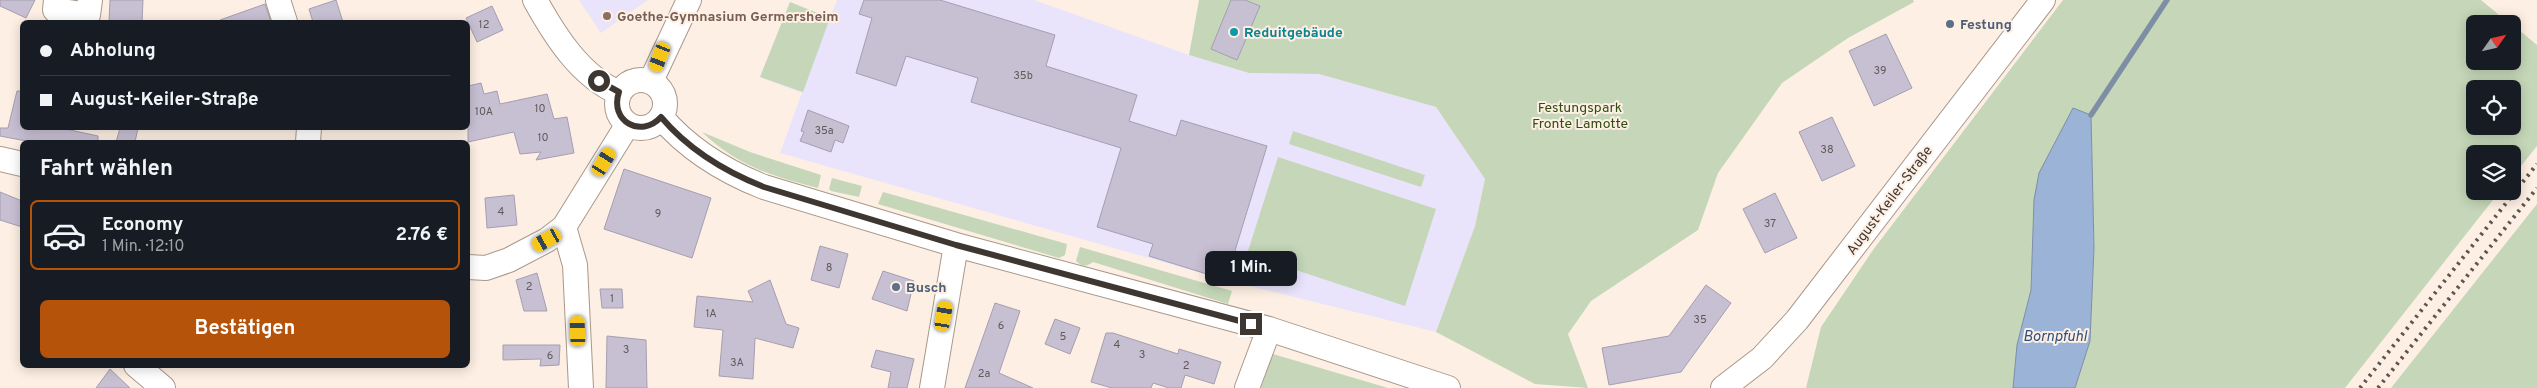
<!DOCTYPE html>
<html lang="de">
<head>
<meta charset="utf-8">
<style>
  body { margin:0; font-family:Overpass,sans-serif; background:#242831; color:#f1f3f6; height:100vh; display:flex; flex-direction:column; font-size:19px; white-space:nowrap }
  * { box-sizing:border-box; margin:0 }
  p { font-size:16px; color:#9ea1a6 }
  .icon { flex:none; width:28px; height:28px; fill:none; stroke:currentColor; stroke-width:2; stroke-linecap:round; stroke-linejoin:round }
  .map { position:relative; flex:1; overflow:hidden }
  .sheet { position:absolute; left:20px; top:140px; width:450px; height:228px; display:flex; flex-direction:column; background:#171b24; border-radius:8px; box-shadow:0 2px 12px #0003 }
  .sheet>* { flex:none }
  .top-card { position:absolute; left:20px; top:20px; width:450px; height:110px; border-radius:8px; box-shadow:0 2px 12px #0003; display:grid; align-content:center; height:110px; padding:0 20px; background:#171b24 }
  .needle { width:32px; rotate:56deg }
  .buttons { position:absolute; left:2466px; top:15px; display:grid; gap:10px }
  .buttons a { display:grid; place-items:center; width:55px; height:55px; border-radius:8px; background:#171b24; box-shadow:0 2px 12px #0003; font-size:25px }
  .end { position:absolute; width:22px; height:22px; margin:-11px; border:6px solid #3e3731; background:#fff; box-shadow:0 0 0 2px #fff }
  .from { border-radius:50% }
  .bubble { position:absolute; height:35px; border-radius:8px; background:#171b24; box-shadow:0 2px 12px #0003; font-size:16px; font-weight:700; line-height:35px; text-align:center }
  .car { position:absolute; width:15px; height:30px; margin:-15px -8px; border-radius:6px; box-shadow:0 0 4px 1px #0007; background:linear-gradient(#f5c518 24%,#345 0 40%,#f5c518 0 76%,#345 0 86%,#f5c518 0) }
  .top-card b { display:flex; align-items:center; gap:18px; height:48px; font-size:19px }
  .top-card b+b { border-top:1px solid #363941 }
  .top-card i { width:12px; height:12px; background:#f1f3f6 }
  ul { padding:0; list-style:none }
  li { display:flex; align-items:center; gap:15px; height:70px; margin:0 10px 8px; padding:0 10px; border:2px solid transparent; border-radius:8px }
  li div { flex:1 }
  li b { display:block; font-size:19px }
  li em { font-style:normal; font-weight:700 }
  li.current { border-color:#b45309 }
  li>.icon { width:45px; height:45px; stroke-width:1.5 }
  h2 { padding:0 20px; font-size:22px; line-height:60px }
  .action { display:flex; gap:10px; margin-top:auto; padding:10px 20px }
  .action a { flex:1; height:58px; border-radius:8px; background:#b45309; color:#fff; font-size:20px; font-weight:700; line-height:58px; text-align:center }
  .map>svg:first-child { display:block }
  .education { fill:#e9e4fb }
  .green { fill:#c5d7b8; fill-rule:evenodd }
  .water { fill:#9ab3d6; stroke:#7e8ea4 }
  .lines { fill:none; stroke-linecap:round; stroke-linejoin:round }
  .stream { stroke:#7e8ea4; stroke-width:5.5 }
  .building { fill:#c7c0d3; stroke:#a59eb1 }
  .minor-casing { stroke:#a9988b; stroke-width:26 }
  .minor { stroke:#fff; stroke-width:24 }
  .rail { stroke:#5d554e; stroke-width:4; stroke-dasharray:2.5 5; stroke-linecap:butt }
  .route { stroke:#3e3731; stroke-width:6 }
  .education-dot { fill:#8d6e63; stroke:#fdefe3; stroke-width:2 }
  .service-dot { fill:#5c6f8a; stroke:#fdefe3; stroke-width:2 }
  .culture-dot { fill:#0f9aa8; stroke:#fdefe3; stroke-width:2 }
  .labels { text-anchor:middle; stroke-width:4; stroke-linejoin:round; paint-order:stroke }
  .number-label { font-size:11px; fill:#60595a }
  .education-label { font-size:14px; font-weight:bold; fill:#785e54; stroke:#fdefe3; text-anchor:start }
  .service-label { font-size:14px; font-weight:bold; fill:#4e5e75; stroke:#fdefe3; text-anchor:start }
  .culture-label { font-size:14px; font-weight:bold; fill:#0d838f; stroke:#fdefe3; text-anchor:start }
  .park-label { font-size:14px; fill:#324c16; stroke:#fdefe3 }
  .street-label { font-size:14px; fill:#3e3731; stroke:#fdefe3 }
  .water-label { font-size:15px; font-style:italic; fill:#2f507f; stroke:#fdefe3 }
</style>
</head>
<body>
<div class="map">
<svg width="2537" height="388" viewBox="0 0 2537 388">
  <rect width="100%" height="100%" fill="#fdefe3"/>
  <path class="education" d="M579,0H648L601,33Z
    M837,0H1034L1189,55L1249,73L1319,74L1436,107L1485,179L1475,226L1436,332L1226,280L780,153L802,93L760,77L790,2L830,18Z"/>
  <path class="green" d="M1199,0H1913L1914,2L1848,38L1782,83L1718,173L1698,230L1591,301L1568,334L1588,388L1535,384L1436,332L1475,226L1485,179L1436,107L1319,74L1249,73L1189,55Z
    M2063,0H2481L2510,24H2475V61H2512L2513,25L2537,45V146L2513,176L2512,154H2475V191H2500L2345,388H2075L2090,341L2094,248L2091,116L2034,200L2031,290L2017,345L2013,388H1806L1821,327L1873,250ZM2475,89H2512V126H2475Z
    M790,2L830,18L803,92L760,77Z
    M1293,131L1425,175L1421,187L1289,144Z
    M702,132L750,152L821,175L818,188C771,176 738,166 702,132Z
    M1278,157L1436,209L1405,306L1247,254Z
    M832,178L862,186L859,197L831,191L829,189Z
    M883,192L1067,244L1065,255L1059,258L878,204Z
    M2537,204V388H2391Z
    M1080,247L1232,291L1228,304L1093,262C1086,267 1082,267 1076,261Z
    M1273,354L1388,388H1261Z"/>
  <path class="water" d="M2073,108L2091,115L2094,248L2090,341L2075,388H2013L2017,345L2031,290L2034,200L2039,173Z"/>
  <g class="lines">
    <path class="stream" d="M2091,115L2167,0"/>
  </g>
  <path class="building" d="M0,0H35L26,18L0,6Z
    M110,0H143L142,22H109Z
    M336,0L343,22H313L309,9Z
    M864,0H940L1055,35L1046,66L1137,95L1129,121L1176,136L1181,120L1267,146L1226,280L1149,256L1153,244L1097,227L1121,148L971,102L978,78L906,56L896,86L856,73L872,18L859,14Z
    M1231,0H1245L1260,6L1237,60L1211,49Z
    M265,4L271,22H220V20Z
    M492,6L503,30L477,42L466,18Z
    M1886,34L1912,88L1874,106L1849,51Z
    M481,83L484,94L497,91L500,104L547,94L554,119L567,117L574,153L536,160L541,152L520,154L514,132L468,142V86Z
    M17,91H22V128H61L98,136V142H31L0,136V128H8Z
    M808,110L849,126L843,143L835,140L831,152L800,141L804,132L801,131Z
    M1832,117L1855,166L1822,181L1799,132Z
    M120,128H138L135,142H116Z
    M624,169L711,198L692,258L604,229Z
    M0,192L22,201V227L0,220Z
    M1775,193L1797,238L1765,253L1743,209Z
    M514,195L517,225L487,228L485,198Z
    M820,246L848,254L839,288L811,280Z
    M883,271L914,281L907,311L872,299Z
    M537,273L547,311H524L516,280Z
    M770,280L786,324L799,328L793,348L755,338L753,379L719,376L723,330L694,327L697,296L753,302L748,291Z
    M1706,285L1731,303L1681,372L1609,385L1602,348L1669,336Z
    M600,289H622L623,308H602Z
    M995,303L1020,311L999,373L1033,388H965Z
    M1055,319L1080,328L1070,354L1045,344Z
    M1106,333H1113L1178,354L1179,349L1221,362L1214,384L1185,375L1181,388H1169L1153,383L1151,388H1112L1091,382Z
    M607,336L646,340L647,388H606Z
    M503,345H560L559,365L540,366L541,359L503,360Z
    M876,350L914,359L907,388H888L891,372L871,367Z
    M110,369L130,388H96Z"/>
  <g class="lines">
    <defs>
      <path id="minor" d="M56,0L55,10L88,15L90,0
        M278,0L285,22
        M535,0C555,36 580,76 619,93
        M617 104a24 24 0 1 1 48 0a24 24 0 1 1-48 0Z
        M651,81L689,0
        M661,117C688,149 726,172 764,187L956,245L1269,329L1448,388
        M308,142L309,128
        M0,159L22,164
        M564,227L575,265L581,388
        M468,267L486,268L509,260L547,240L564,227L628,124
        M136,365L163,388
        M932,388L956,245
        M1247,388L1269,329
        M1723,388L1762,358L1797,320L2043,0"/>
    </defs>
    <use href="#minor" class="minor-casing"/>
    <use href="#minor" class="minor"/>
    <path class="rail" d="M2360,388L2537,164
      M2378,388L2537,188"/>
  </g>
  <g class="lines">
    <path class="route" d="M599,81L619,92C609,121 641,139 661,117C688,149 726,172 764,187L956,245L1251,324"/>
  </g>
  <circle class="education-dot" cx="607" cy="16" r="5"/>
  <g class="service-dot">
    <circle cx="1950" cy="24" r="5"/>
    <circle cx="896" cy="287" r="5"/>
  </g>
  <circle class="culture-dot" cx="1234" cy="32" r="5"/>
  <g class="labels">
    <g class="number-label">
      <text x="484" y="28">12</text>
      <text x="1880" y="74">39</text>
      <text x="1023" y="79">35b</text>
      <text x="540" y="112">10</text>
      <text x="484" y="115">10A</text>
      <text x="824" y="134">35a</text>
      <text x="543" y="141">10</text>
      <text x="1827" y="153">38</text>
      <text x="501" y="215">4</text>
      <text x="658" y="217">9</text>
      <text x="1770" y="227">37</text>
      <text x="829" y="271">8</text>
      <text x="529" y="290">2</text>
      <text x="612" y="302">1</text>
      <text x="711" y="317">1A</text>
      <text x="1700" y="323">35</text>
      <text x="1001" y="329">6</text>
      <text x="1063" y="340">5</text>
      <text x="1117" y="348">4</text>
      <text x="626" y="353">3</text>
      <text x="1142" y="358">3</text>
      <text x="550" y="359">6</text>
      <text x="737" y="366">3A</text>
      <text x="1186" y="369">2</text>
      <text x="984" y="377">2a</text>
    </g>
    <g class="education-label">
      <text x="617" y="21">Goethe-Gymnasium Germersheim</text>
    </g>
    <g class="service-label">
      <text x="1960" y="29">Festung</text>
      <text x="906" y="292">Busch</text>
    </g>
    <g class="culture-label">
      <text x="1244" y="37">Reduitgebäude</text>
    </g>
    <g class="park-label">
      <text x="1580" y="112">Festungspark<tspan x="1580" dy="16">Fronte Lamotte</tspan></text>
    </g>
    <g class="street-label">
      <text transform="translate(1889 200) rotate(-53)" y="5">August-Keiler-Straße</text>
    </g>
    <g class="water-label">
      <text x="2055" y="341">Bornpfuhl</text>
    </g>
  </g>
</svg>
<div class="buttons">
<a><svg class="needle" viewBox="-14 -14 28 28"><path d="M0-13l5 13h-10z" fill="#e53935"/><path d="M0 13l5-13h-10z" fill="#9ea1a6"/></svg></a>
<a><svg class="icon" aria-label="locate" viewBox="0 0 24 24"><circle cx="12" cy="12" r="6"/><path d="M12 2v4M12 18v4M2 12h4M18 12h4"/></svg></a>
<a><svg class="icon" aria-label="layers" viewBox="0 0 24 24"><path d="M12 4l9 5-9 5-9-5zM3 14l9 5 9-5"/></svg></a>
</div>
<i class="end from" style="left:599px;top:81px"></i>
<i class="end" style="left:1251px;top:324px"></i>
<div class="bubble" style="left:1205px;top:251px;width:92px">1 Min.</div>
<i class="car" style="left:660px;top:57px;rotate:201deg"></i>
<i class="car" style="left:604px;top:162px;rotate:32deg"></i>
<i class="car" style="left:547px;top:240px;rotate:241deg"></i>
<i class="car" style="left:944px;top:316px;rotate:10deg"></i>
<i class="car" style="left:578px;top:331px;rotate:358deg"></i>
<div class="top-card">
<b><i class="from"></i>Abholung</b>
<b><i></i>August-Keiler-Straße</b>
</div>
<section class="sheet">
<h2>Fahrt wählen</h2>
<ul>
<li class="current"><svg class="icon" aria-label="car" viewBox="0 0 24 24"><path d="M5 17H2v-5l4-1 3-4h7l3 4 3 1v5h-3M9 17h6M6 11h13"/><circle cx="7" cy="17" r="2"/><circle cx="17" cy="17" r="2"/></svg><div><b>Economy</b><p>1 Min. · 12:10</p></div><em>2.76 €</em></li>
</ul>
<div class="action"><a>Bestätigen</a></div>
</section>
</div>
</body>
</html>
